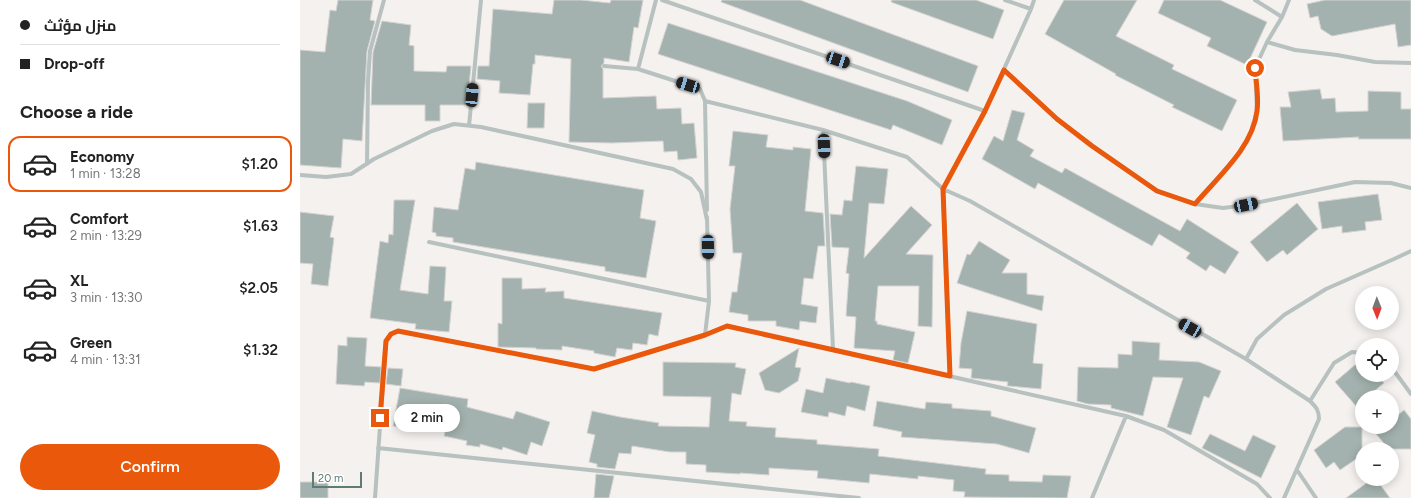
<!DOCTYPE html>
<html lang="en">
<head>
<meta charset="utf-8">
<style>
  body { margin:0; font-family:Figtree,Cairo,sans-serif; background:#f2f2f2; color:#222; height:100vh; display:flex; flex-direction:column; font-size:15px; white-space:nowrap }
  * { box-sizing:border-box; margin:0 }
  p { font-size:13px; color:#767676 }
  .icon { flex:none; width:22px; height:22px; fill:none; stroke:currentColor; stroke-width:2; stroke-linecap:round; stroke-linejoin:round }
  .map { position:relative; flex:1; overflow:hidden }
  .sheet { display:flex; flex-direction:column; background:#fff; width:300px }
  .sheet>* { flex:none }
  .banner { display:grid; align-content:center; height:88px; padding:0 20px; background:#fff }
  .needle { width:26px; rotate:179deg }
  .buttons { position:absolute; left:1055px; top:286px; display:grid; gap:8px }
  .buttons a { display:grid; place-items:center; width:44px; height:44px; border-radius:50%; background:#fff; box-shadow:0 2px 10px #0003; font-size:20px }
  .scale { position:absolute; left:12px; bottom:10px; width:50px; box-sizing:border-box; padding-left:4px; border:2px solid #5d7c75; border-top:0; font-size:11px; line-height:14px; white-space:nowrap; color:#5d7c75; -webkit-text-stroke:3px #fff; paint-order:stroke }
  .end { position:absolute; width:18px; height:18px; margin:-9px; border:5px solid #ea580c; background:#fff; box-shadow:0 0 0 2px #fff }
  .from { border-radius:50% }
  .bubble { position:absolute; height:28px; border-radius:14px; background:#fff; box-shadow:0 2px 10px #0003; font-size:13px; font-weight:600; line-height:28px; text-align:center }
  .car { position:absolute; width:12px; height:24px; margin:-12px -6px; border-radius:5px; box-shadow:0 0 3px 1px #0007; background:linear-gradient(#222 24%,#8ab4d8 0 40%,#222 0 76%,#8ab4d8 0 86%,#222 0) }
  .banner b { display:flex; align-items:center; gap:14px; height:38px; font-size:15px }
  .banner b+b { border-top:1px solid #e0e0e0 }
  .banner i { width:10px; height:10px; background:#222 }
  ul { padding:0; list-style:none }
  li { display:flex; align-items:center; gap:12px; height:56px; margin:0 8px 6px; padding:0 12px; border:2px solid transparent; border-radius:12px }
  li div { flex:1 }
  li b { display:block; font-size:15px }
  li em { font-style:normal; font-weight:600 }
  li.active { border-color:#ea580c }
  li>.icon { width:36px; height:36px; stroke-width:1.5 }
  h2 { padding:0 20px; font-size:18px; line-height:48px }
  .action { display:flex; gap:8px; margin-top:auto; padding:8px 20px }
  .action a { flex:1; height:46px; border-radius:24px; background:#ea580c; color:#fff; font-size:16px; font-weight:600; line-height:46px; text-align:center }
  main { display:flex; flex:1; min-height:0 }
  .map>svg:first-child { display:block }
  .building { fill:#a3b2ae; stroke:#d5d3d2 }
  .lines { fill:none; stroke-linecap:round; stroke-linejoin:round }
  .minor { stroke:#b7c1bf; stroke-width:4 }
  .route { stroke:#ea580c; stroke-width:5 }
</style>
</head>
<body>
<main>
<section class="sheet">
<div class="banner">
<b><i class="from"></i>منزل مؤثث</b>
<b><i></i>Drop-off</b>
</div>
<h2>Choose a ride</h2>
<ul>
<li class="active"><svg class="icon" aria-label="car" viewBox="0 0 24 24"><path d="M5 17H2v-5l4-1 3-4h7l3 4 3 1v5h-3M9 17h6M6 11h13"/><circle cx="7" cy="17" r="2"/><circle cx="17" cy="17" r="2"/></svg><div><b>Economy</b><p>1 min · 13:28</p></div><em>$1.20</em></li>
<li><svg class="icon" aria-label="car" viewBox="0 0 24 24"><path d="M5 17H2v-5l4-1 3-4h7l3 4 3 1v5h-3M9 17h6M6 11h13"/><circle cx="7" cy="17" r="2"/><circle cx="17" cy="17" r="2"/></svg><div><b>Comfort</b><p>2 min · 13:29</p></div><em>$1.63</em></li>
<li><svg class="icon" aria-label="car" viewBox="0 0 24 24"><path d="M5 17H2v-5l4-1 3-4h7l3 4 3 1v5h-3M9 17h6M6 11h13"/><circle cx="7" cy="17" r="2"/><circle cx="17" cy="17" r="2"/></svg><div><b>XL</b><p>3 min · 13:30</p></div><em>$2.05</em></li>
<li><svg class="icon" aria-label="car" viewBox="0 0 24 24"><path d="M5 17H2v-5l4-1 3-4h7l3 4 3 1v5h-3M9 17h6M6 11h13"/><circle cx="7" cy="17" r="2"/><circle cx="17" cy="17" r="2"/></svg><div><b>Green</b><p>4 min · 13:31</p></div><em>$1.32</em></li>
</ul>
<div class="action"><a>Confirm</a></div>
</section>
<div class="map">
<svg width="1111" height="498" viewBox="0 0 1111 498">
  <rect width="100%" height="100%" fill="#f4f1ef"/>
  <path class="building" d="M38,0H73L70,20L75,21L67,51L62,141L43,139L41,168L0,165V50L25,52L30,10L36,11Z
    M254,0H281L310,3L311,0H343L338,28L334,27L329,62L304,58V63L301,66L303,69V98L356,96L357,109L381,108L382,124L394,123L397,158L378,160L377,151L364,152L363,141L312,143L269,142L271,59L235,55V64H233L230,95L199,93L200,81L177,79L178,66H189L193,9L252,14Z
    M422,0H500L678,66L668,92L421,2Z
    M592,0H676L704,10L693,39L591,2Z
    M764,0H837L816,36L874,65L872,69L937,100L922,131L872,107L874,105L815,75L816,74L745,34Z
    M864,0H920L967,22L947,65L907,46L911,38L858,13Z
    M1025,0H1111V45L1098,47L1095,24L1032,36L1021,29L1018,16L1010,18L1007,4Z
    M82,21L111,25L109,45L114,46V71L146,72L147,66H171L167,105H140V121H125V105H71L73,52Z
    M368,23L607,101L652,120L642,145L593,125L591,130L358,54Z
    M1020,89L1022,99L1035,98L1036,112L1068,111V91L1101,92V109H1111V139H1058L1059,137L983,141L980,107H991L988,92Z
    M228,103H245L244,128H227Z
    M712,110L725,113L717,140L734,150L730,156L762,173L765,168L880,231L887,219L939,252L925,274L910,265L906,271L886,258L890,253L859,234L852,246L738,183L735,189L682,159L694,136L703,141Z
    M433,131L468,135L466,147L493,150V147L511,149L505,211L523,213L525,246H518L513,279L504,278L501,304L518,307L516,323L500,321L499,330L476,326V321H448V315L429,312L432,292H437L442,253H433L430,209L435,166H429Z
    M176,162L344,190L340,218L356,221L346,278L305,271V267L153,242V238L136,236V233L132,232L134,207L158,210L165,168L175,170Z
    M556,166L588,169L584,204L569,203L564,258L611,206L632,225L606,254L633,255L632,327L618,326L619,286H578L575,321H577V324L615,332L608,363L593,360L595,351L554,348L556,317L546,316L549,274L546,273L549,248L532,247L530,214L542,215L544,200L552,201Z
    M1078,194L1082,220L1065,222L1066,230L1042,233V226L1022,229L1018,202Z
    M94,200H115L100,290L128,294L130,266L146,267L144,301H152L149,332L115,329L116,324L70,318L80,241L88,243L89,234L93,235Z
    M997,203L1018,229L987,255L983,250L967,262L950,242Z
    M0,212L34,216L30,237L34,238L28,286L11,284L13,264L0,263Z
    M679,241L710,260L702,273H727V294L744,296L742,311L657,283L667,254L670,255Z
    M202,278H222V289L246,288L245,292L264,291V298L362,313L358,336L349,334L347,345L333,343L332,350L317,348L315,357L294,353V351L262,346V350L236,349V348L198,347V323L202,324Z
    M667,311L737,324L733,363L743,364L741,389L709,386H707L708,382L671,378L672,369L659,368L661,343Z
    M47,337L67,338L65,366L81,367L80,383L65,382L64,386L36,384L38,345L47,346Z
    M832,341L860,343L859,360L899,362L921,371L909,398L904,396L891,435L867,427L883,378L853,377L843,416L811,408V405L788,404L777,401L778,367L818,368V354L832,355Z
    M499,348L495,367L501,368L498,381L479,393L465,390L459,373Z
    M363,362L436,363L435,367L446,369L441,395L432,393L429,421L447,422L446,426L476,428L475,437L517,440V444L579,449L578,456L686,469L685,474L709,475V481L742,482L743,475L771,476L767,498L664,497L665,492L653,491L654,480L618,476V479L570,474L569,483L517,478L518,471L469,468V475L440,473V474L406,472V465L386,464V452H370L332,446L331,454L319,453L315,469L297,467V464L289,462L295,435L287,433L292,411L320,417L359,423L358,426L409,427L411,397L363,396Z
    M1056,364L1062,371V375H1077L1084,383L1067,397H1062V401L1056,406L1035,382Z
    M88,368L103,369L101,386L86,384Z
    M526,378L550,383L551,382L570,386L565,411L547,406L545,416L529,412L528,417L501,412L506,389L523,393Z
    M100,388L168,399L167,407L213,419L216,411L250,422L242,446L231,442L227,455L203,447L202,450L180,444V447L166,445L167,441L144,436L148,420L123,415L120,431L93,426Z
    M577,401L625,409L626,402L652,404V408L691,411V416L736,428L729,453L697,444L601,437L602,432L573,426Z
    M1104,410L1111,419V449H1089L1070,427H1092V420Z
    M1045,427H1062V455L1040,470L1034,462L1026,468L1014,450Z
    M910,434L945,451L953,435L976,446L961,478L902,448Z
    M296,474L314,476L309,498H294Z
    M1072,479H1076L1090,498H1046Z
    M0,482H28V498H0Z"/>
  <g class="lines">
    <path class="minor" d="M362,0L685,111
      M705,0L731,9
      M955,0L982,17
      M967,42L995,50L1037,55L1075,62L1111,63
      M304,66L338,69L400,89L405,101L523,130L607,157L643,189L670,201L946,359L1010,401C1016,407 1019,410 1019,419L984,498
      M338,69L356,0
      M704,70L757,119L793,146L857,191L895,204L923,208L946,205L1055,182L1091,183L1111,188
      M405,101L407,210
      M169,126L181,0
      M523,130L533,349
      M67,164L68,81L70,51L84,0
      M0,175L26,177L51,174L74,159L132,131L154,124L181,127L373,169L391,179L401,192L407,220
      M895,204L941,151L950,135L957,111L955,68L967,42L982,17L989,0
      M129,242L409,301
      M405,335L409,301L407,217
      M946,359L957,339L984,315L1026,289L1094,259L1111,251
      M1092,368L1111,394
      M650,376L643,189L685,111L731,9L734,0
      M1010,401L1034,363L1052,352L1062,353
      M78,448L559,498
      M997,470L1016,498
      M75,498L86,341L91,334L98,331L294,369L405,335L427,326L826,416L864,430L957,484L970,498
      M792,498L826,416"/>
  </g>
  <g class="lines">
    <path class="route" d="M80,418L86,341L91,334L98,331L294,369L405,335L427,326L650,376L643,189L685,111L704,70L757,119L792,146L857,191L895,204C918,177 953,147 957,111C959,97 956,82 955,68"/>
  </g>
</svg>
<div class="buttons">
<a><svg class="needle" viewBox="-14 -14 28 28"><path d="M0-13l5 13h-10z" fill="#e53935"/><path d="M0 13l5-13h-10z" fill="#767676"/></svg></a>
<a><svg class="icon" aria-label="locate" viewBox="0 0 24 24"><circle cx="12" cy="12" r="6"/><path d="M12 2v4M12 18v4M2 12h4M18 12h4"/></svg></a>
<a>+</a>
<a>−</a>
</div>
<div class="scale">20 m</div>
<i class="end from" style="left:955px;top:68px"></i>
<i class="end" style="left:80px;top:418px"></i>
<div class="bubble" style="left:94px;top:404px;width:66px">2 min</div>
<i class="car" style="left:538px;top:60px;rotate:109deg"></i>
<i class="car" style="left:388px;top:85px;rotate:287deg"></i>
<i class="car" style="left:172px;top:95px;rotate:5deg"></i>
<i class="car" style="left:524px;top:146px;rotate:178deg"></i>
<i class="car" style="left:946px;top:205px;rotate:78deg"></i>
<i class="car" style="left:408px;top:247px;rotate:179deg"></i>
<i class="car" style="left:890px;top:328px;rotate:300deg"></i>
</div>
</main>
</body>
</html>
